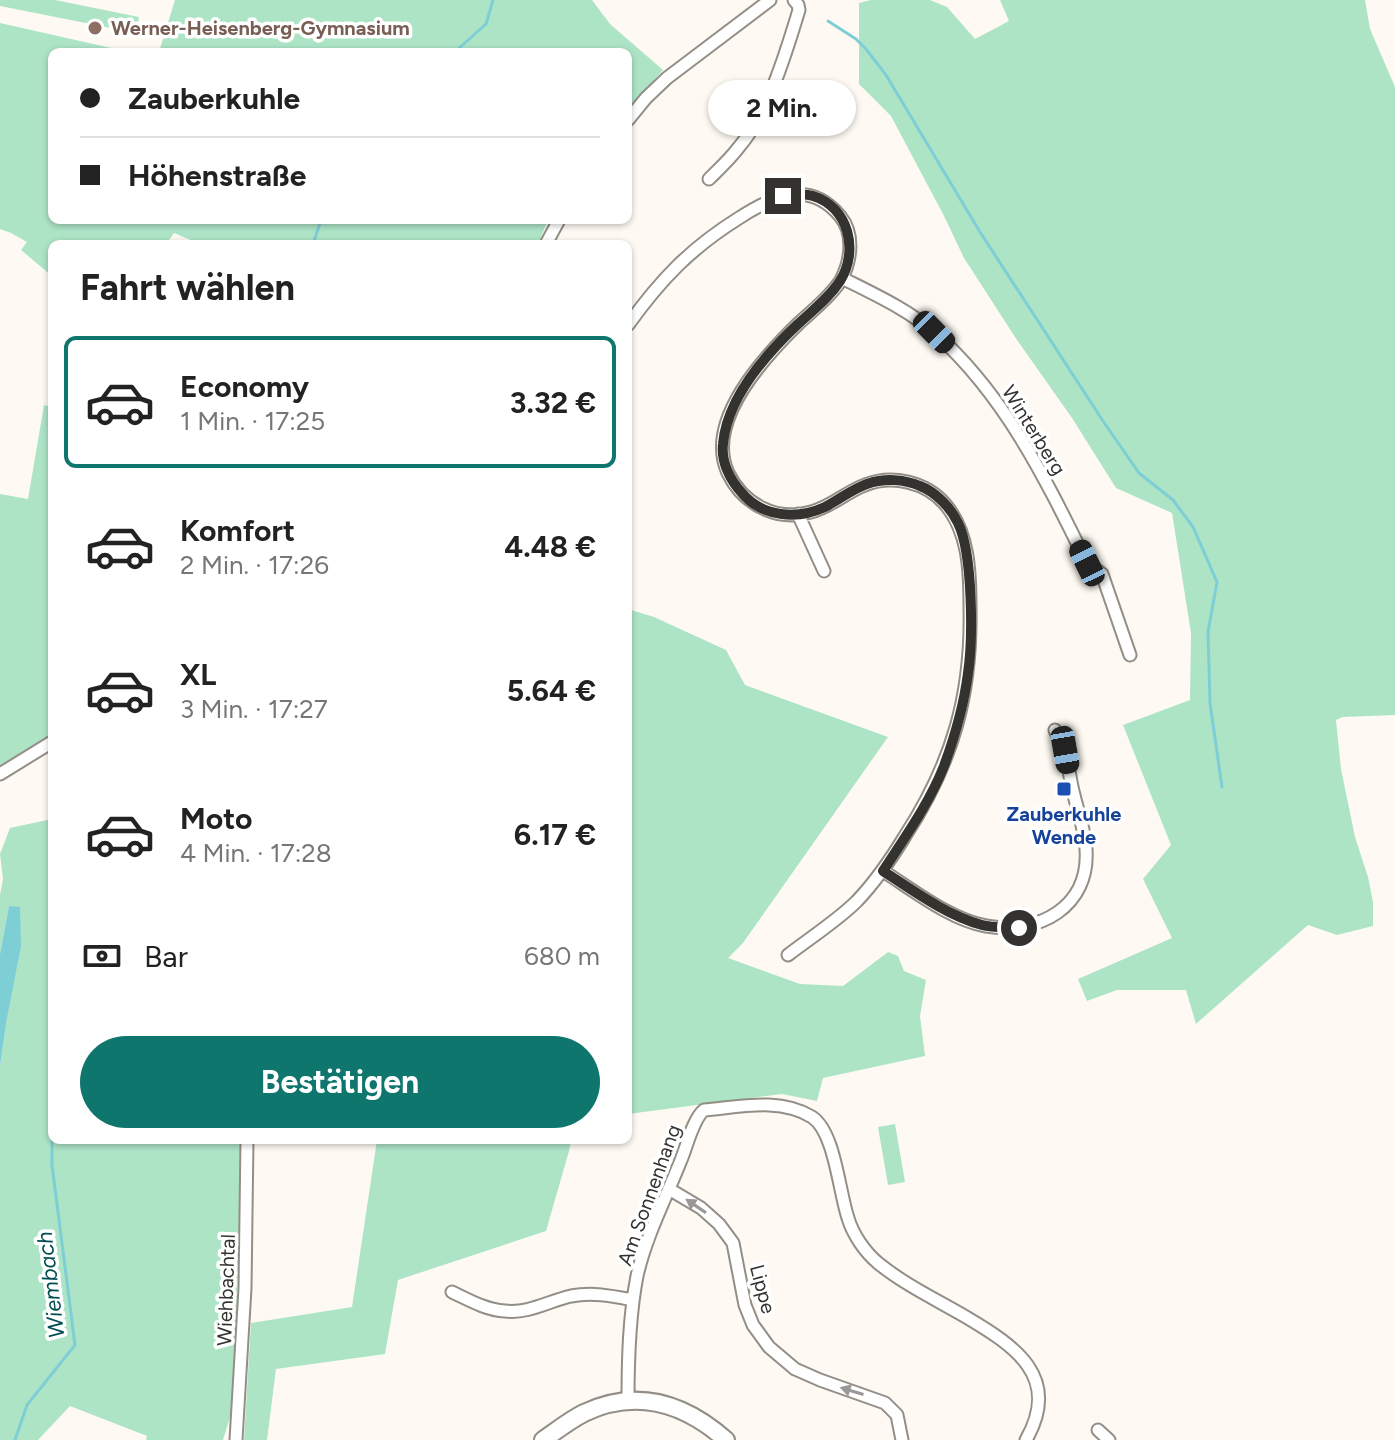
<!DOCTYPE html>
<html lang="de">
<head>
<meta charset="utf-8">
<style>
  body { margin:0; font-family:Figtree,sans-serif; background:#f2f2f2; color:#222; height:100vh; display:flex; flex-direction:column; font-size:30px; white-space:nowrap }
  * { box-sizing:border-box; margin:0 }
  p { font-size:26px; color:#767676 }
  .icon { flex:none; width:44px; height:44px; fill:none; stroke:currentColor; stroke-width:2; stroke-linecap:round; stroke-linejoin:round }
  .map { position:relative; flex:1; overflow:hidden }
  .sheet { position:absolute; left:48px; top:240px; width:584px; height:904px; display:flex; flex-direction:column; background:#fff; border-radius:12px; box-shadow:0 2px 6px #0004 }
  .sheet>* { flex:none }
  .hud { position:absolute; left:48px; top:48px; width:584px; height:176px; border-radius:12px; box-shadow:0 2px 6px #0004; display:grid; align-content:center; height:176px; padding:0 32px; background:#fff }
  .end { position:absolute; width:36px; height:36px; margin:-18px; border:10px solid #34322f; background:#fff; box-shadow:0 0 0 4px #fff }
  .from { border-radius:50% }
  .bubble { position:absolute; height:56px; border-radius:28px; background:#fff; box-shadow:0 2px 6px #0004; font-size:26px; font-weight:700; line-height:56px; text-align:center }
  .car { position:absolute; width:24px; height:48px; margin:-24px -12px; border-radius:10px; box-shadow:0 0 6px 2px #0007; background:linear-gradient(#222 24%,#8ab4d8 0 40%,#222 0 76%,#8ab4d8 0 86%,#222 0) }
  .hud b { display:flex; align-items:center; gap:28px; height:76px; font-size:30px }
  .hud b+b { border-top:2px solid #e0e0e0 }
  .hud i { width:20px; height:20px; background:#222 }
  ul { padding:0; list-style:none }
  li { display:flex; align-items:center; gap:24px; height:132px; margin:0 16px 12px; padding:0 16px; border:4px solid transparent; border-radius:12px }
  li div { flex:1 }
  li b { display:block; font-size:30px }
  li em { font-style:normal; font-weight:700 }
  li.on { border-color:#0f766e }
  li>.icon { width:72px; height:72px; stroke-width:1.5 }
  h2 { padding:0 32px; font-size:36px; line-height:96px }
  .pay { display:flex; align-items:center; gap:20px; height:88px; padding:0 32px; font-size:30px }
  .pay p { margin-inline-start:auto }
  .cta { display:flex; gap:16px; margin-top:auto; padding:16px 32px }
  .cta a { flex:1; height:92px; border-radius:48px; background:#0f766e; color:#fff; font-size:32px; font-weight:700; line-height:92px; text-align:center }
  .map>svg:first-child { display:block }
  .green { fill:#ade4c6 }
  .water { fill:#7eced5 }
  .lines { fill:none; stroke-linecap:round; stroke-linejoin:round }
  .stream { stroke:#7eced5; stroke-width:3 }
  .street-casing { stroke:#938e86; stroke-width:15 }
  .secondary-casing { stroke:#938e86; stroke-width:20 }
  .street { stroke:#fff; stroke-width:11 }
  .secondary { stroke:#fff; stroke-width:16 }
  .oneway { fill:#9a9897 }
  .route { stroke:#34322f; stroke-width:10 }
  .education-dot { fill:#8d6e63; stroke:#fff; stroke-width:3 }
  .transit-dot { fill:#1a4fb4; stroke:#fff; stroke-width:3 }
  .labels { text-anchor:middle; stroke-width:7; stroke-linejoin:round; paint-order:stroke }
  .education-label { font-size:20px; font-weight:bold; fill:#785e54; stroke:#fff; text-anchor:start }
  .street-label { font-size:20px; fill:#34322f; stroke:#fff }
  .transit-label { font-size:20px; font-weight:bold; fill:#164399; stroke:#fff }
  .water-label { font-size:22px; font-style:italic; fill:#004c51; stroke:#fff }
</style>
</head>
<body>
<div class="map">
<svg width="1395" height="1440" viewBox="0 0 1395 1440">
  <rect width="100%" height="100%" fill="#fefaf3"/>
  <path class="green" d="M0,0H55L139,17L136,33L0,6Z
    M175,0H592L610,24L663,70L628,109V52H159Z
    M871,0H930L947,7L975,39L1009,21L1000,0H1365L1370,29L1395,87V715L1343,717L1336,720L1341,769L1355,837L1368,877L1373,902V926L1337,935L1308,925L1196,1024L1186,990H1117L1087,1001L1078,979L1172,938L1143,879L1171,845L1123,725L1190,700L1191,633L1172,513L1116,488L1072,418L1015,337L964,258L944,216L891,116L859,84V3Z
    M0,23L129,52H52V220H548L538,244H200L174,233L166,244H52V276L21,250L27,242L11,233L0,229Z
    M44,405L52,407V737L0,766V494L28,499Z
    M628,609L654,617L726,650L745,685L888,737L743,943L728,958L800,984L843,986L888,952L898,956L904,971L926,980L920,1016L925,1056L823,1078L817,1101L782,1094L628,1114Z
    M52,819V1140H241L235,1384L231,1414L223,1440H146L147,1436L70,1406L38,1440H0V1066L7,1018L9,906L0,954V895L3,879L0,854L10,828Z
    M895,1124L905,1182L888,1185L878,1127Z
    M377,1140H571L569,1151L546,1231L398,1280L385,1354L276,1369L267,1440H244L251,1323L352,1307Z"/>
  <path class="water" d="M9,906L20,907L21,946L7,1018L0,1066V954Z"/>
  <g class="lines">
    <path class="stream" d="M828,21L856,39L866,49L886,75L980,232L1103,421L1139,473L1173,500L1193,527L1217,582L1208,632L1210,703L1222,787
      M444,52L457,50L486,24L493,0
      M313,244L321,220
      M15,1440L27,1405L75,1345L52,1165V1108"/>
    <defs>
      <path id="street" d="M628,120L646,98L667,78L770,0
        M709,179C719,169 730,159 739,147C768,113 786,53 799,10L798,5L794,0
        M546,244L559,220
        M842,278C874,294 909,310 936,334C1006,397 1046,480 1087,563L1102,574L1130,655
        M628,325C661,279 691,248 739,218C773,196 809,179 840,216C855,234 851,261 841,280C830,297 813,310 799,323C764,357 704,421 728,473C743,504 776,522 811,512C831,507 846,492 865,485C892,474 926,482 945,504C969,532 970,572 970,607C972,694 953,762 905,836C891,859 876,881 857,901C838,920 810,938 788,955
        M798,514L824,571
        M0,774L52,742
        M883,871C913,890 951,920 986,926C1039,935 1090,907 1086,849C1085,831 1078,812 1074,795C1070,781 1069,766 1065,752C1063,745 1058,737 1055,730
        M669,1189L701,1208L719,1224L733,1243L745,1305L753,1325L769,1347L795,1369L820,1380L885,1403L897,1415L902,1440
        M452,1292C469,1300 486,1310 505,1311C528,1314 549,1301 571,1296C593,1292 612,1296 633,1300
        M628,1400C628,1359 629,1317 637,1276C646,1236 666,1198 681,1160C687,1146 693,1119 704,1110C739,1107 780,1097 812,1117C835,1132 839,1192 848,1218C853,1235 865,1252 878,1263C905,1285 937,1300 966,1317C1015,1346 1062,1377 1026,1440
        M1098,1430L1109,1440
        M236,1440L245,1288L247,1140"/>
      <path id="secondary" d="M543,1440C556,1431 570,1420 584,1413C637,1388 684,1403 726,1440"/>
    </defs>
    <use href="#street" class="street-casing"/>
    <use href="#secondary" class="secondary-casing"/>
    <use href="#street" class="street"/>
    <use href="#secondary" class="secondary"/>
  </g>
  <defs><path id="oneway-solid" d="M-6-.8H1V-3.2L6.5 0L1 3.2V.8H-6Z" transform="scale(2)"/></defs>
  <g class="oneway">
    <use href="#oneway-solid" transform="translate(696 1206) rotate(-146)"/>
    <use href="#oneway-solid" transform="translate(852 1391) rotate(-163)"/>
  </g>
  <g class="lines">
    <path class="route" d="M783,196C793,195 803,193 813,196C849,207 859,251 840,281C829,298 813,310 798,324C766,354 727,398 723,444C721,462 730,480 742,493C762,517 797,520 825,507C839,500 852,489 867,484C884,478 904,479 920,486C936,492 951,508 958,523C973,553 973,640 968,673C964,705 955,736 944,766C929,804 905,837 883,871C914,891 946,915 982,925C993,928 1007,927 1019,928"/>
  </g>
  <circle class="education-dot" cx="95" cy="28" r="8"/>
  <rect class="transit-dot" x="1056" y="781" width="16" height="16" rx="4"/>
  <g class="labels">
    <g class="education-label">
      <text x="111" y="35">Werner-Heisenberg-Gymnasium</text>
    </g>
    <g class="street-label">
      <text transform="translate(1034 430) rotate(58)" y="7">Winterberg</text>
      <text transform="translate(649 1195) rotate(-70)" y="7">Am Sonnenhang</text>
      <text transform="translate(763 1289) rotate(75)" y="7">Lippe</text>
      <text transform="translate(226 1290) rotate(-88)" y="7">Wiehbachtal</text>
    </g>
    <g class="transit-label">
      <text x="1064" y="821">Zauberkuhle<tspan x="1064" dy="23">Wende</tspan></text>
    </g>
    <g class="water-label">
      <text transform="translate(50 1285) rotate(-97)" y="8">Wiembach</text>
    </g>
  </g>
</svg>
<i class="end from" style="left:1019px;top:928px"></i>
<i class="end" style="left:783px;top:196px"></i>
<div class="bubble" style="left:708px;top:80px;width:148px">2 Min.</div>
<i class="car" style="left:934px;top:332px;rotate:135deg"></i>
<i class="car" style="left:1087px;top:563px;rotate:334deg"></i>
<i class="car" style="left:1065px;top:750px;rotate:170deg"></i>
<div class="hud">
<b><i class="from"></i>Zauberkuhle</b>
<b><i></i>Höhenstraße</b>
</div>
<section class="sheet">
<h2>Fahrt wählen</h2>
<ul>
<li class="on"><svg class="icon" aria-label="car" viewBox="0 0 24 24"><path d="M5 17H2v-5l4-1 3-4h7l3 4 3 1v5h-3M9 17h6M6 11h13"/><circle cx="7" cy="17" r="2"/><circle cx="17" cy="17" r="2"/></svg><div><b>Economy</b><p>1 Min. · 17:25</p></div><em>3.32 €</em></li>
<li><svg class="icon" aria-label="car" viewBox="0 0 24 24"><path d="M5 17H2v-5l4-1 3-4h7l3 4 3 1v5h-3M9 17h6M6 11h13"/><circle cx="7" cy="17" r="2"/><circle cx="17" cy="17" r="2"/></svg><div><b>Komfort</b><p>2 Min. · 17:26</p></div><em>4.48 €</em></li>
<li><svg class="icon" aria-label="car" viewBox="0 0 24 24"><path d="M5 17H2v-5l4-1 3-4h7l3 4 3 1v5h-3M9 17h6M6 11h13"/><circle cx="7" cy="17" r="2"/><circle cx="17" cy="17" r="2"/></svg><div><b>XL</b><p>3 Min. · 17:27</p></div><em>5.64 €</em></li>
<li><svg class="icon" aria-label="car" viewBox="0 0 24 24"><path d="M5 17H2v-5l4-1 3-4h7l3 4 3 1v5h-3M9 17h6M6 11h13"/><circle cx="7" cy="17" r="2"/><circle cx="17" cy="17" r="2"/></svg><div><b>Moto</b><p>4 Min. · 17:28</p></div><em>6.17 €</em></li>
</ul>
<div class="pay"><svg class="icon" aria-label="cash" viewBox="0 0 24 24"><path d="M3 7h18v10H3z"/><circle cx="12" cy="12" r="2"/></svg>Bar<p>680 m</p></div>
<div class="cta"><a>Bestätigen</a></div>
</section>
</div>
</body>
</html>
